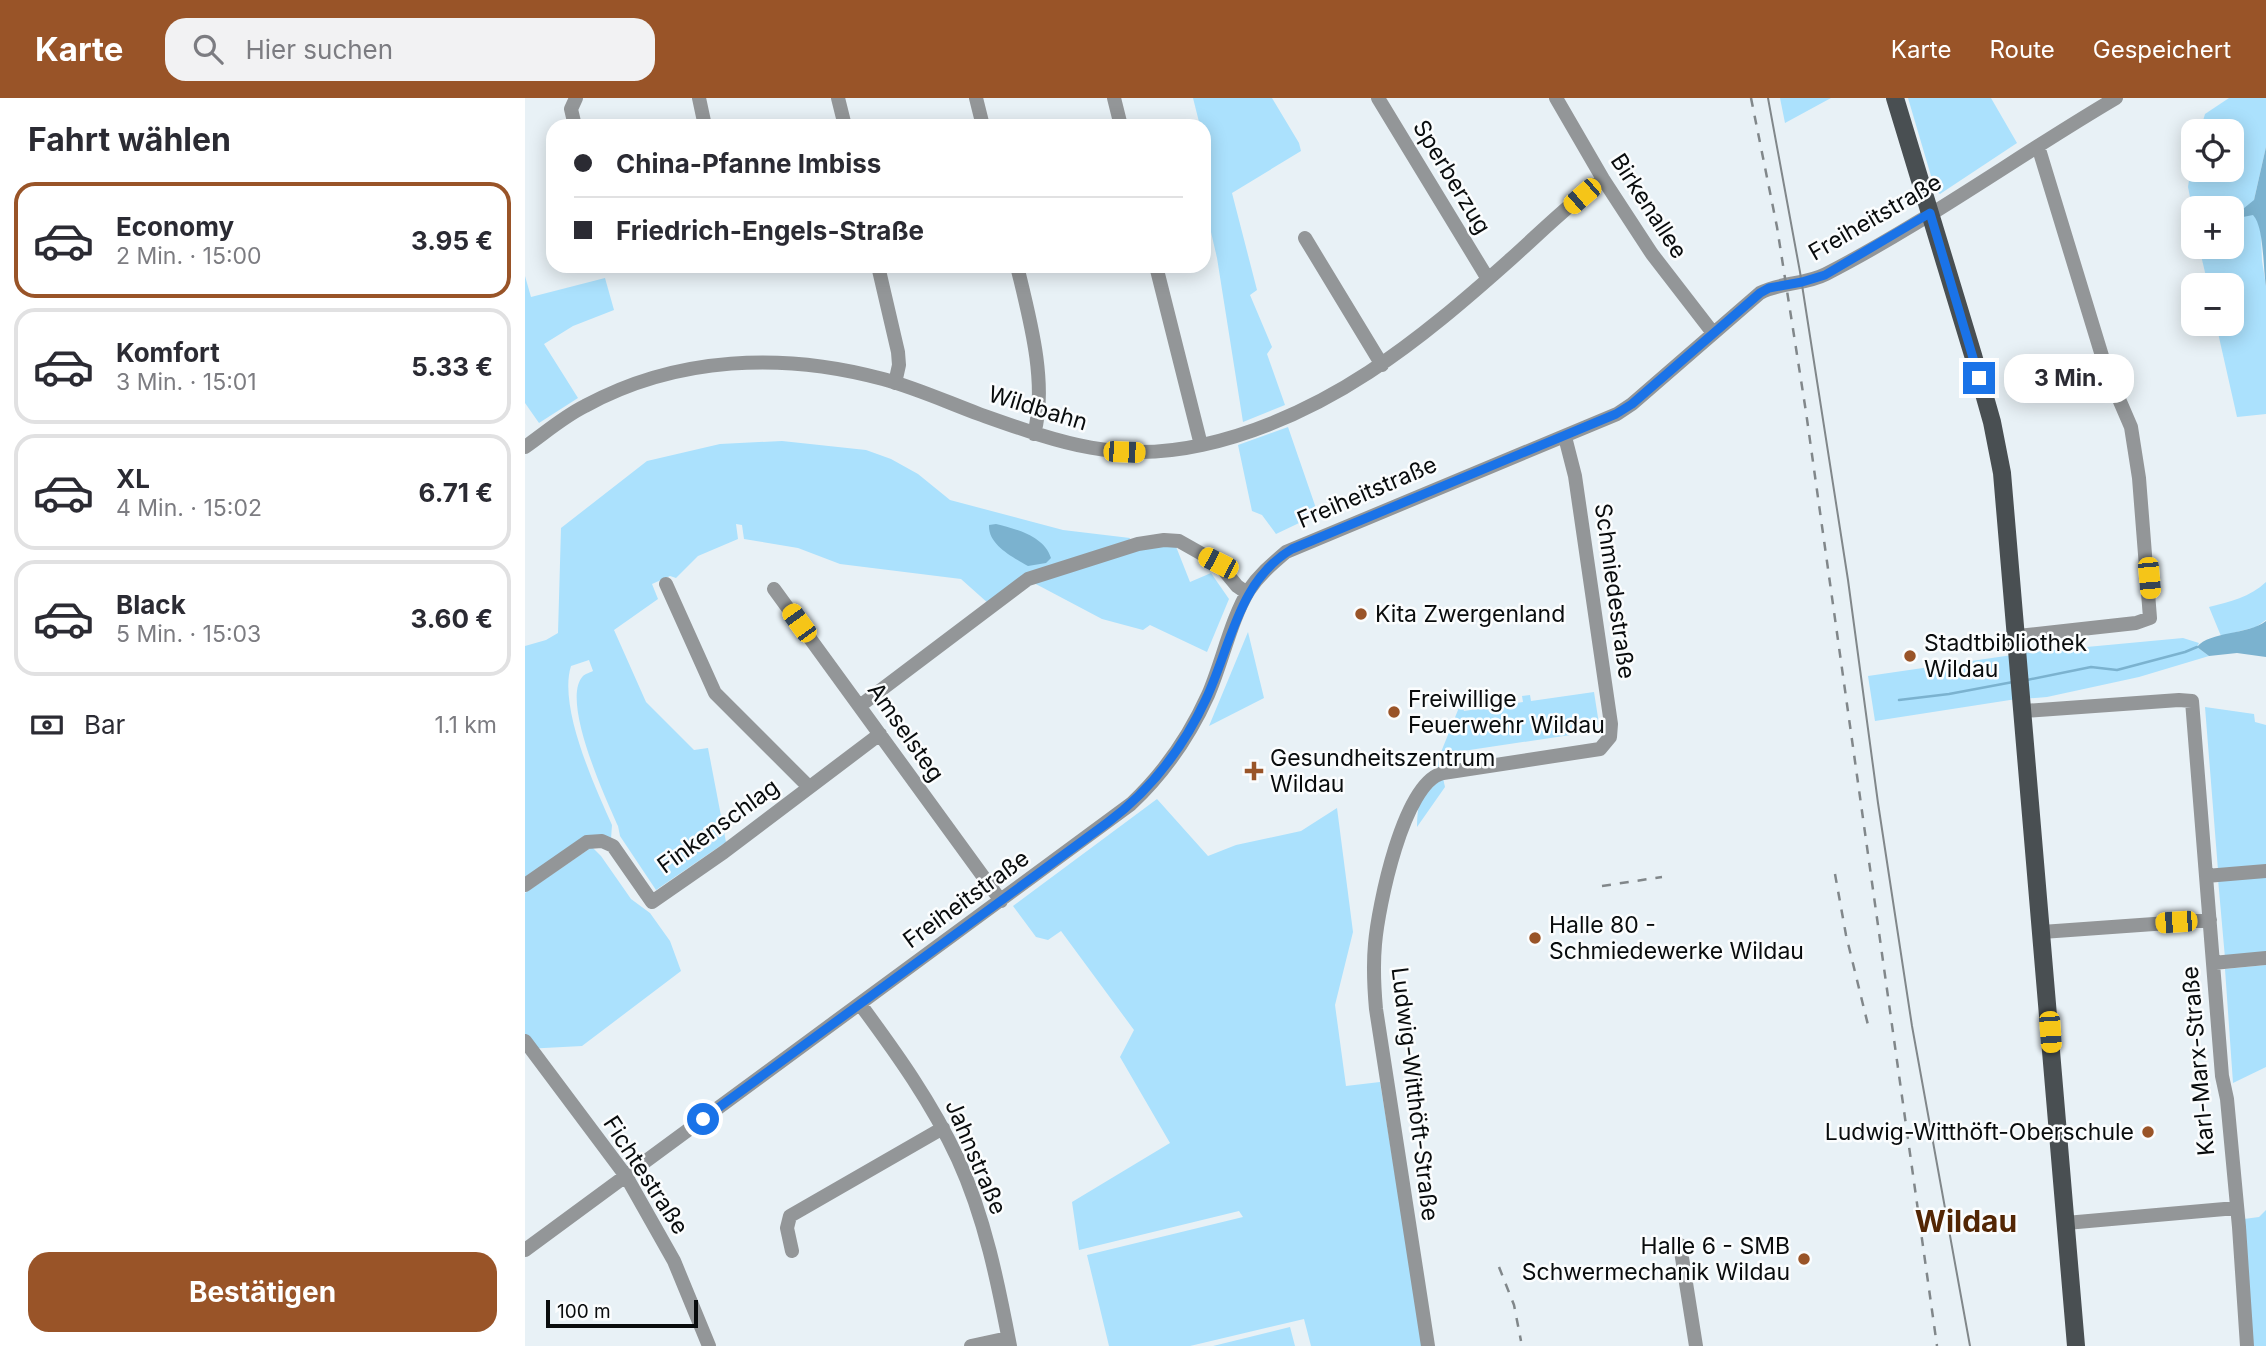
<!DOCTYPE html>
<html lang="de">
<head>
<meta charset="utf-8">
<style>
  body { margin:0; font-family:Inter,sans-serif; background:#f2f2f3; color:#2b2b33; height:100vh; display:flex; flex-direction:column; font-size:26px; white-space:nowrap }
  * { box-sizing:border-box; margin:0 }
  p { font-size:23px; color:#7c7c81 }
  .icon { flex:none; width:38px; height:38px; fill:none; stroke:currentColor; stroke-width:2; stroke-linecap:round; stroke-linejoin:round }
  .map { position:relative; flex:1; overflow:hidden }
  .details { display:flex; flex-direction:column; background:#fff; width:525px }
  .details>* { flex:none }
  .top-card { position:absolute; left:21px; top:21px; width:665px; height:154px; border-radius:21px; box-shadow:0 4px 18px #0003; display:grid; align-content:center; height:154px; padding:0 28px; background:#fff }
  .controls { position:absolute; left:1656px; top:21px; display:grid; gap:14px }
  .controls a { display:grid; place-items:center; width:63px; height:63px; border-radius:14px; background:#fff; box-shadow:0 4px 18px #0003; font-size:35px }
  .scale { position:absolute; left:21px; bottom:18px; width:152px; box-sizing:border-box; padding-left:7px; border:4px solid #090c0d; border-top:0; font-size:19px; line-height:24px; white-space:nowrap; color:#090c0d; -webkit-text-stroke:5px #fbfdfe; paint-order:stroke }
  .end { position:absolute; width:32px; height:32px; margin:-16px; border:9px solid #1a73e8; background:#fff; box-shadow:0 0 0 4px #fff }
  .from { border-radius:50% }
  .bubble { position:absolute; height:49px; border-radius:21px; background:#fff; box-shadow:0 4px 18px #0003; font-size:23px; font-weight:700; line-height:49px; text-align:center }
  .car { position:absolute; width:21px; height:42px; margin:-21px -10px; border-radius:9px; box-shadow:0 0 5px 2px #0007; background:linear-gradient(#f5c518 24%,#345 0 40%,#f5c518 0 76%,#345 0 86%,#f5c518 0) }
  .top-card b { display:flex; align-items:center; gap:24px; height:66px; font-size:26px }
  .top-card b+b { border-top:2px solid #e1e1e2 }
  .top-card i { width:18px; height:18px; background:#2b2b33 }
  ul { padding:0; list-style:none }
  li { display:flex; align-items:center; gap:21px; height:116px; margin:0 14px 10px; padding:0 14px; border:4px solid #e1e1e2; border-radius:21px }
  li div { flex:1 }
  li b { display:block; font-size:26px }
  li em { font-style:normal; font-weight:700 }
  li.on { border-color:#995428 }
  li>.icon { width:63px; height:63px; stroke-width:1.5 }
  h2 { padding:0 28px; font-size:32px; line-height:84px }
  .pay { display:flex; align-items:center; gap:18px; height:77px; padding:0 28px; font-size:26px }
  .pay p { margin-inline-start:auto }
  .action { display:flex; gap:14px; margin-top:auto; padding:14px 28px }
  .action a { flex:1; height:80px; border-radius:21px; background:#995428; color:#fff; font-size:28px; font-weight:700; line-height:80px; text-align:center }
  header { display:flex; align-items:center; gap:42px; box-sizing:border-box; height:98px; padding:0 35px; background:#995428; color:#fff }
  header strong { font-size:33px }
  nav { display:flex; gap:38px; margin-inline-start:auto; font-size:24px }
  .search { width:490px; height:63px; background:#f2f2f3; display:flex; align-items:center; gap:18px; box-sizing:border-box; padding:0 24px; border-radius:21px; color:#7c7c81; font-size:26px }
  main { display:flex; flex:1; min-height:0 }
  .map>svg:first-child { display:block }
  .green { fill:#abe1fd }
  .water { fill:#7bb2cf }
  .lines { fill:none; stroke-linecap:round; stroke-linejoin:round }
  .stream { stroke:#7bb2cf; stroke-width:2.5 }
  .minor { stroke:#939698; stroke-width:14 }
  .major { stroke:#494f52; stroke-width:18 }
  .tram { stroke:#81878a; stroke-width:2 }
  .rail { stroke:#81878a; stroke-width:2.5; stroke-dasharray:9 9; stroke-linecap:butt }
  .route { stroke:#1a73e8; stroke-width:9 }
  .poi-dot { fill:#995428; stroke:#fbfdfe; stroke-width:2.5 }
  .labels { text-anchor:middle; stroke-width:5; stroke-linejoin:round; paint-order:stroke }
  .street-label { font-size:23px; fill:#090c0d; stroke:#fbfdfe }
  .poi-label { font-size:23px; fill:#090c0d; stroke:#fbfdfe; text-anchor:start }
  .district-label { font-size:30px; font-weight:bold; fill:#532604; stroke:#fbfdfe }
</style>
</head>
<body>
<header>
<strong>Karte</strong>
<div class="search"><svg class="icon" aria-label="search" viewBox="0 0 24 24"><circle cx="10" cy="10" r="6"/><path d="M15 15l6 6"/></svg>Hier suchen</div>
<nav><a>Karte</a><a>Route</a><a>Gespeichert</a></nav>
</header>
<main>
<section class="details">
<h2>Fahrt wählen</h2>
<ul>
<li class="on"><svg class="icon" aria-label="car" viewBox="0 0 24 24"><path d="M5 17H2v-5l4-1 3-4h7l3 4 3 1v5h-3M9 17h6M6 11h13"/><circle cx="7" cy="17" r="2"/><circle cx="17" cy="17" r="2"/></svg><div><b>Economy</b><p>2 Min. · 15:00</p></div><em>3.95 €</em></li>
<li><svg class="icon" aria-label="car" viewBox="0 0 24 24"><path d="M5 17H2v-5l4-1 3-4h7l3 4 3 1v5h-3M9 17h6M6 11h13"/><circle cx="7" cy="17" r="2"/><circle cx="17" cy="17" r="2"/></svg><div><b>Komfort</b><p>3 Min. · 15:01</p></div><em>5.33 €</em></li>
<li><svg class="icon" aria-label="car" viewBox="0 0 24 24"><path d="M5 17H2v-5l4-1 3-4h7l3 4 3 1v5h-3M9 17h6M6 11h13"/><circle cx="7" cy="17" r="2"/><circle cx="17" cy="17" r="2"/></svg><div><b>XL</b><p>4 Min. · 15:02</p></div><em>6.71 €</em></li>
<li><svg class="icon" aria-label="car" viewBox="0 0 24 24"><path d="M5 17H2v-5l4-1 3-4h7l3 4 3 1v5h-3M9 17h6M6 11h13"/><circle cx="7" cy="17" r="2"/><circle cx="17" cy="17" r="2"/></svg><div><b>Black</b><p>5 Min. · 15:03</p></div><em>3.60 €</em></li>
</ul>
<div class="pay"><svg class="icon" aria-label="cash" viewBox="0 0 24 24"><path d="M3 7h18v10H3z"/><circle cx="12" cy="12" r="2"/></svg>Bar<p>1.1 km</p></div>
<div class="action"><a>Bestätigen</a></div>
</section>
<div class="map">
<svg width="1741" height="1248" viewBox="0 0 1741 1248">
  <rect width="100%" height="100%" fill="#e8f1f6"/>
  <path class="green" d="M668,0H747L774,45L776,53L707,95L732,192L725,197L747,249L742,256L760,307L718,324L692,160L679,104V77L686,75L679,44V28H675Z
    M1255,0H1306L1260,25Z
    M1383,0H1466L1492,45L1415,96L1411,93L1409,88Z
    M1704,0H1741V49L1729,102L1728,116L1732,120L1736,136L1737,163L1741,188V316L1712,319L1691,226H1706V187H1683L1674,149H1706V110H1668V114L1663,89L1668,55V72H1706V33H1675L1680,16Z
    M0,178L6,199L80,180L89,212L48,228L19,246L53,300L14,325L0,305Z
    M763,329L793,416L751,436L737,417L727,413L713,347Z
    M257,343L341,352L366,361L393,376L425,402L538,432L605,440L603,446L540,467L464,506L436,481L315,466L273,450L219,441L217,427L211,426L213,441L173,458L151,480L145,478L127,486L133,501L89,532L121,604L169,652L183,650L201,744L131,792L95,738L93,728C81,701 35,602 58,578C60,576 66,574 68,573L64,562L46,568C33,609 70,689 87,727L86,741L0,780V548L21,542L33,535L36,430L122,363L195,346Z
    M629,446H650L665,484L686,475L704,501L682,554L625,527L618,532L577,521L507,484Z
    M1741,484V522L1731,529L1696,538L1684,509C1705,504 1725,499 1741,484Z
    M723,534L739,600L684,628Z
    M1658,540L1674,545L1672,549L1684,558L1614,579L1522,599L1485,602L1350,623L1343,578L1508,554Z
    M1069,594L1074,626L1072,633L918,656L913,661L914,671L910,669L935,607H937L939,613L998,604L997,598L1005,597L1006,603Z
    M1680,609L1729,616L1730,624L1741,627V767L1693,772Z
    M918,680L920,689L892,729C893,699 895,700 918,680Z
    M632,701L683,758L711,747L776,733L812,710L828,834L810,907L821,988L855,984L898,1248H786L779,1221L665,1248H584L562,1157L718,1119L714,1113L554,1152L547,1104L645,1045L595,959L609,932L536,833L523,842L511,839L488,808Z
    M67,749L76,758L106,801L125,815L145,843L156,873L57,948L0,951V795Z
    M1741,777V857L1700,860L1693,781Z
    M1741,867V969L1708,985L1700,871Z
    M1741,1112V1248H1728L1719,1121L1734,1119Z
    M765,1229L770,1248H688Z"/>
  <path class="water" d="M1741,49V188C1738,170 1739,128 1728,117L1718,119L1713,115L1729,102Z
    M471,426C491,431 519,438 526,460L521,465L503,468C488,459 463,447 464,427Z
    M1741,523V559L1712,555L1684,558L1672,549C1685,533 1723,537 1741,523Z"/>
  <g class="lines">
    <path class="stream" d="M1502,582L1566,569L1592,572L1660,554L1672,549
      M1374,602L1424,596L1488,584"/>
    <path class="minor" d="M174,0L180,28
      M313,0L320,28
      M451,0L458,28
      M589,0L596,28
      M853,0L963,181
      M1031,0L1078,81L1127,156L1188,235
      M50,28L46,11L51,0
      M780,140L857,267
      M353,168L373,254L374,267L370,285
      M492,168C504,218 523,285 509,336
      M631,168L676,347
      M0,349C20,335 38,319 60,308C152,258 258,254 358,281C391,290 422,304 454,316C533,344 591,366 677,347C802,319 894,243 987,160C1017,133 1046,104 1078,81
      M141,486L190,595L284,689
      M249,491L476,803
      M1493,538L1611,525L1625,520L1614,380L1606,329L1581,271L1513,48
      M336,607L503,481L613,446L639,442L654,443L693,465L712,488L722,495
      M1499,613L1654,602L1667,603L1697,978L1702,1001L1714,1129L1722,1248
      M1681,778L1741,773
      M0,787L62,744L77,743L88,748L127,804L199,754L355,636
      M1517,834L1685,822
      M1688,865L1741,860
      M335,906C372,956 407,1005 433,1061C460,1120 473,1185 485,1248
      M0,943L101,1078L149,1163L184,1248
      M1541,1125L1711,1110
      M1155,1147L1171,1248
      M0,1152L606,706C639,675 664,639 683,597C697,565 706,521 724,492C734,477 747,466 761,454L1092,316L1107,306L1235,195C1255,184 1280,187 1301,176C1402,124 1494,57 1591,0
      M267,1153L262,1130L265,1118L418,1030
      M446,1248L483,1240
      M903,1248L851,911C849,889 848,868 850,846C853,810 878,684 918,675L1075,651L1085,639L1086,626L1050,378L1040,339"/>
    <path class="major" d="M1370,0L1448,257L1467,324L1477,375L1551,1248"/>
    <path class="tram" d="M1243,0L1275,174L1323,482L1353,705L1387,928L1445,1248"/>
    <path class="rail" d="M1226,0L1252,129L1281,314L1412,1248
      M1310,776L1321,837L1343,927
      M1077,788L1137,779
      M974,1169L989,1207L996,1243"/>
  </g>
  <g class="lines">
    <path class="route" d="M178,1021L582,725C626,692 658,650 681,601C706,548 713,483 767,451L1091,316L1107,306L1235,195L1244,190L1277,184L1300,177L1405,115L1454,280"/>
  </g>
  <g class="poi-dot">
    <circle cx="836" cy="516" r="7"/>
    <circle cx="1385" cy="558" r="7"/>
    <circle cx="869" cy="614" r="7"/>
    <path d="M725.5 662.5h7v7h7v7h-7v7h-7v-7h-7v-7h7z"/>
    <circle cx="1010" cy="840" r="7"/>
    <circle cx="1623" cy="1034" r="7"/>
    <circle cx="1279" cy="1161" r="7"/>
  </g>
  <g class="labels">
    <g class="street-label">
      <text transform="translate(927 79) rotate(59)" y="8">Sperberzug</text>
      <text transform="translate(1124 108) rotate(57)" y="8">Birkenallee</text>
      <text transform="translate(1350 119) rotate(-30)" y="8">Freiheitstraße</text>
      <text transform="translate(513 310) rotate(17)" y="8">Wildbahn</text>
      <text transform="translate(842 394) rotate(-23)" y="8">Freiheitstraße</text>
      <text transform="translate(1090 493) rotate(82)" y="8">Schmiedestraße</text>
      <text transform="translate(381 634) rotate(55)" y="8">Amselsteg</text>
      <text transform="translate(193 728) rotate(-36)" y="8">Finkenschlag</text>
      <text transform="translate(441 801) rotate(-36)" y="8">Freiheitstraße</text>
      <text transform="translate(1673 963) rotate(-95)" y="8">Karl-Marx-Straße</text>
      <text transform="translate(890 996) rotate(83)" y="8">Ludwig-Witthöft-Straße</text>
      <text transform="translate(451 1059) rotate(67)" y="8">Jahnstraße</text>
      <text transform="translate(121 1077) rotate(57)" y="8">Fichtestraße</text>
    </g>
    <g class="poi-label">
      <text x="850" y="524">Kita Zwergenland</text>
      <text x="1399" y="553">Stadtbibliothek<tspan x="1399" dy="26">Wildau</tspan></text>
      <text x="883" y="609">Freiwillige<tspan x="883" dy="26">Feuerwehr Wildau</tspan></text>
      <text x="745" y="668">Gesundheitszentrum<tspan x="745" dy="26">Wildau</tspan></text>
      <text x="1024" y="835">Halle 80 -<tspan x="1024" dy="26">Schmiedewerke Wildau</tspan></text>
      <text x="1609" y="1042" text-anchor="end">Ludwig-Witthöft-Oberschule</text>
      <text x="1265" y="1156" text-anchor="end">Halle 6 - SMB<tspan x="1265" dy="26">Schwermechanik Wildau</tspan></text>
    </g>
    <g class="district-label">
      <text x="1441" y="1134">Wildau</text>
    </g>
  </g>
</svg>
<div class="controls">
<a><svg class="icon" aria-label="locate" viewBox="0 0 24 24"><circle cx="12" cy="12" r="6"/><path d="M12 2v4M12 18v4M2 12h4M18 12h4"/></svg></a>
<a>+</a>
<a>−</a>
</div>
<div class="scale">100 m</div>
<i class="end from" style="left:178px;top:1021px"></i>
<i class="end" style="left:1454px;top:280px"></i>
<div class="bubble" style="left:1479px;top:256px;width:130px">3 Min.</div>
<i class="car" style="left:1057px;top:98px;rotate:229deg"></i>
<i class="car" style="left:599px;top:354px;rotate:92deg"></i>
<i class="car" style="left:693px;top:465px;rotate:297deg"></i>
<i class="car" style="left:1624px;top:480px;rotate:175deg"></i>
<i class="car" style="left:274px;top:525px;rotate:324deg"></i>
<i class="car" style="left:1651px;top:824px;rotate:266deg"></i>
<i class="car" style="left:1525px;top:934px;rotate:176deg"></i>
<div class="top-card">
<b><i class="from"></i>China-Pfanne Imbiss</b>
<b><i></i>Friedrich-Engels-Straße</b>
</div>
</div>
</main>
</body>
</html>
